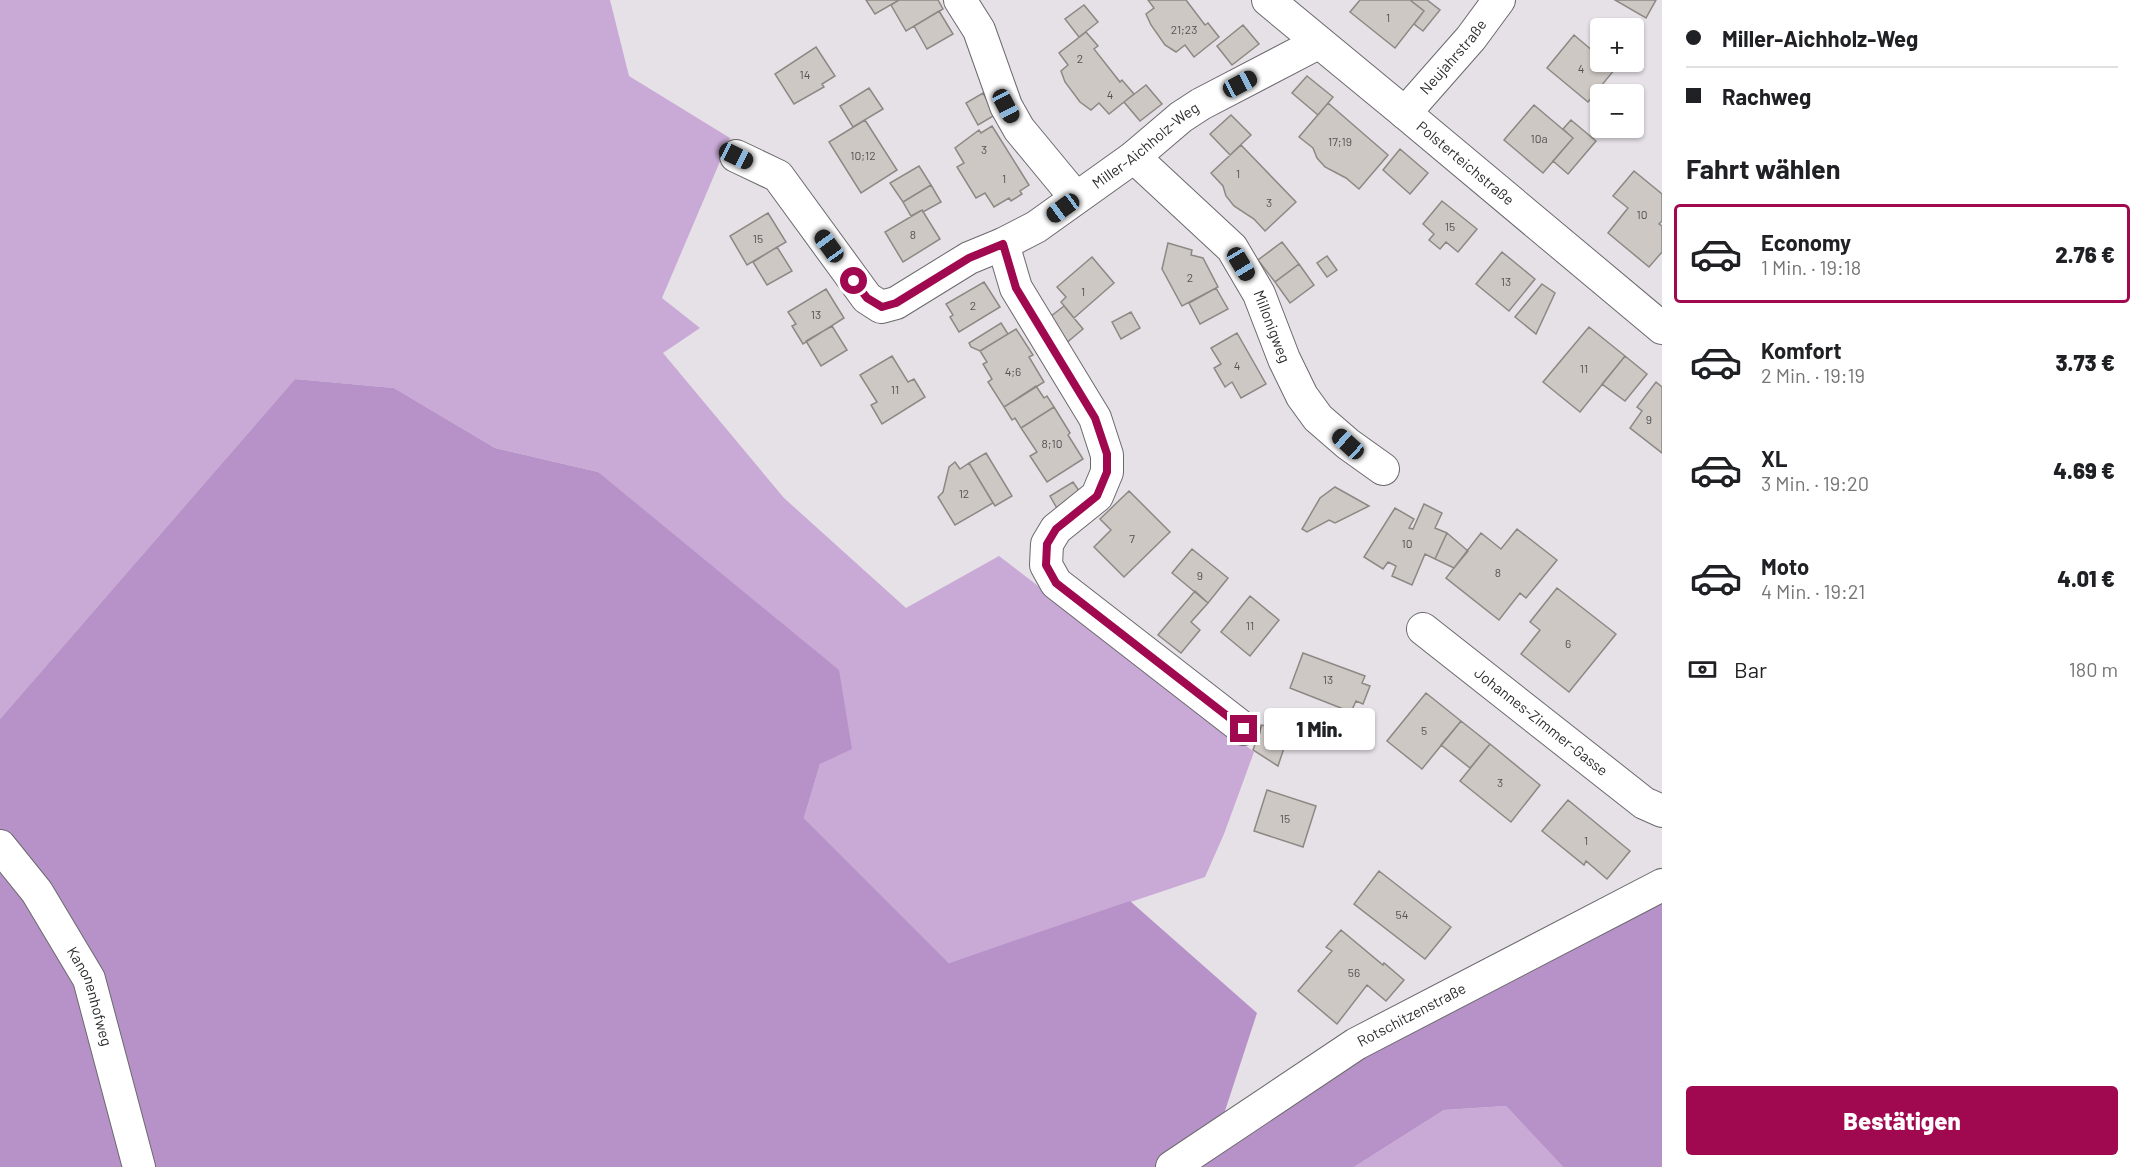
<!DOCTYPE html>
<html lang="de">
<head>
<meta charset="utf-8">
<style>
  body { margin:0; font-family:Barlow,sans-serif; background:#f6f6f6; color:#202124; height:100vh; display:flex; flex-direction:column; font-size:22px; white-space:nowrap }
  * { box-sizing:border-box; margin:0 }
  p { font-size:20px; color:#757577 }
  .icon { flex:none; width:33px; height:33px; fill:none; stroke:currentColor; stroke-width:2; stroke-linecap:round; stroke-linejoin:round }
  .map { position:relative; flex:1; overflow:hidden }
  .panel { display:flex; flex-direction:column; background:#fff; width:480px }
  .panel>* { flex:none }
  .banner { display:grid; align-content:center; height:132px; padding:0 24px; background:#fff }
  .controls { position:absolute; left:1590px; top:18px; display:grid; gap:12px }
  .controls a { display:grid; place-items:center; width:54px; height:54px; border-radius:6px; background:#fff; box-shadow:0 2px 4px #0004; font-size:30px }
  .end { position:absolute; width:27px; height:27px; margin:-14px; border:8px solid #a0094f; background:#fff; box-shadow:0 0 0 3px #fff }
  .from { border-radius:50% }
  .bubble { position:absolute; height:42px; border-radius:6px; background:#fff; box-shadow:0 2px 4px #0004; font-size:20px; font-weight:800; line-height:42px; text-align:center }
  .car { position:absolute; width:18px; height:36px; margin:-18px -9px; border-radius:8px; box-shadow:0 0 4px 2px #0007; background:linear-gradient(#222 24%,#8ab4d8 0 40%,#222 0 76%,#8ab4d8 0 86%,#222 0) }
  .banner b { display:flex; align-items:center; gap:21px; height:57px; font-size:22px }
  .banner b+b { border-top:2px solid #e0e0e0 }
  .banner i { width:15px; height:15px; background:#202124 }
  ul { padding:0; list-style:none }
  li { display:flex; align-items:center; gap:18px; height:99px; margin:0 12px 9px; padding:0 12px; border:3px solid transparent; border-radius:6px }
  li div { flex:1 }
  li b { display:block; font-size:22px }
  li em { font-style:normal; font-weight:800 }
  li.on { border-color:#a0094f }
  li>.icon { width:54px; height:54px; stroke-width:1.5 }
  h2 { padding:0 24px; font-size:27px; line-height:72px }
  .pay { display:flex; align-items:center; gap:15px; height:66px; padding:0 24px; font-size:22px }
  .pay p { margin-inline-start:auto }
  .action { display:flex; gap:12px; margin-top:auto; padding:12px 24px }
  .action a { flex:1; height:69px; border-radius:6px; background:#a0094f; color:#fff; font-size:24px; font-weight:800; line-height:69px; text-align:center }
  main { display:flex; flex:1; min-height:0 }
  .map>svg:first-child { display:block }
  .green { fill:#c9aad7 }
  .forest { fill:#b792c8 }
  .building { fill:#cec8c4; stroke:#8d8884; stroke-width:1.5 }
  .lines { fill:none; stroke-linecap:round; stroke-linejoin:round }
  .minor-casing { stroke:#6c696e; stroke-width:34 }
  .minor { stroke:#fff; stroke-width:32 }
  .route { stroke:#a0094f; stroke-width:8 }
  .labels { text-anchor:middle; stroke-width:4.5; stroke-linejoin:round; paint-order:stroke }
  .number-label { font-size:12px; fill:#555254 }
  .street-label { font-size:15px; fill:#2d2b2e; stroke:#fff }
</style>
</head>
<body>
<main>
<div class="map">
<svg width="1662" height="1167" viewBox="0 0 1662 1167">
  <rect width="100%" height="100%" fill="#e5e1e7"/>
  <path class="green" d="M0,0H610L629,76L730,138L662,298L700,328L663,353L784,498L906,608L999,556L1254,752L1224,834L1205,877L949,963L804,818L820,764L598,472L495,448L394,388L295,379L0,719Z
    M1506,1106L1563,1167H1354L1444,1110Z"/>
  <path class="forest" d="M295,379L394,388L495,448L598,472L839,670L852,749L820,764L804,818L949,963L1130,901L1257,1013L1224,1114L1662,904V1167H1563L1506,1106L1444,1110L1354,1167H0V719Z"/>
  <path class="building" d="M866,0H899L875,14Z
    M899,0H938L943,9L906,31L891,5Z
    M1148,0H1186L1205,25L1208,23L1219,37L1194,57L1185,45L1176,52L1165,45L1151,25L1146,14L1154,8Z
    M1360,0H1410L1424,11L1395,48L1350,12Z
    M1410,0H1427L1440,10L1423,31L1414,24L1424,11Z
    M1615,0H1656L1646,18Z
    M1084,5L1098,22L1079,37L1065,19Z
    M939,11L953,34L927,49L914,26Z
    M1243,25L1259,44L1232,65L1217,46Z
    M1086,32L1098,46L1094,49L1120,82L1122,80L1134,94L1109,114L1099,103L1091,110L1080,102L1065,82L1061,71L1068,65L1059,53Z
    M1574,35L1600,57V62H1605L1615,69L1588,102L1547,68Z
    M816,47L835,76L822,84L824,87L794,104L775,74Z
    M1307,76L1333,97L1318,115L1292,93Z
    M1146,85L1162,104L1140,121L1124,102Z
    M869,88L883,109L853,127L840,106Z
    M983,93L995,115L978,125L966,103Z
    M1328,103L1388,155L1359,189L1346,178L1325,167L1317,158L1313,148L1299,137Z
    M1534,105L1573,138L1543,173L1504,140Z
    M1231,115L1251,135L1230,155L1210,134Z
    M865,120L897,170L861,193L829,142Z
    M1571,120L1596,141L1568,174L1553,161L1573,138L1563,129Z
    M992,126L1029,185L1020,191L1022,194L1011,201L1009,198L994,207L985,193L976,198L957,167L964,163L955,148L979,130L981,133Z
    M1241,145L1296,202L1265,231L1254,219L1234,206L1226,196L1223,186L1211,173Z
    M1400,149L1428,173L1410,194L1383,170Z
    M919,166L931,185L903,202L890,183Z
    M1634,171L1662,194V221L1659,224L1662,226V252L1649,267L1608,233L1628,208L1613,196Z
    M931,185L941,202L923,212L922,210L911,216L903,202Z
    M1442,201L1477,229L1458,252L1446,242L1440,249L1429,240L1434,234L1423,224Z
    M922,210L940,239L903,262L885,232Z
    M768,213L786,242L747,265L730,236Z
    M1282,242L1299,264L1275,282L1258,260Z
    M1168,243L1192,250L1191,255L1203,258L1218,287L1182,306L1162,269Z
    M777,247L792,271L767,285L753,262Z
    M1502,252L1535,279L1509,311L1476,284Z
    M1327,256L1337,270L1327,277L1317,263Z
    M1092,257L1114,283L1074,318L1061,302L1066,297L1057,287Z
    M1299,264L1314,285L1290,303L1275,282Z
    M984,282L1000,307L959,332L950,317L953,315L946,304Z
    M1542,284L1555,293L1536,334L1515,317Z
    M1216,288L1228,309L1200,324L1189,303Z
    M826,289L844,318L803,344L792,326L796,324L788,312Z
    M1064,306L1083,329L1065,344L1050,317Z
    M1131,312L1140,328L1121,339L1112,322Z
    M1001,323L1008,334L980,351L971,347L969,343Z
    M832,326L847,350L821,366L806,341Z
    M1589,327L1625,356L1580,412L1543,382Z
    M1016,329L1033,355L1029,357L1044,382L1004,407L988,382L992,379L983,364L987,362L980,351Z
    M1237,333L1266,384L1241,398L1232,382L1225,387L1214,368L1221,364L1211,348Z
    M892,356L908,382L914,379L925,397L882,424L871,405L877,402L860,375Z
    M1625,356L1647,374L1625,401L1602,384Z
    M1656,382L1662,387V453L1630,428L1642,411L1637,407Z
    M1036,386L1044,398L1047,396L1054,407L1021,428L1015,418L1012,420L1004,407Z
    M1054,407L1070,433L1068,435L1083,459L1047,482L1030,456L1037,452L1021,428Z
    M986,453L1012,496L995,506L969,463Z
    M955,462L960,469L969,463L993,503L955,525L938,497L943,492L949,467Z
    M1073,482L1082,495L1058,510L1050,496Z
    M1335,487L1369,506L1335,523L1329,520L1307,532L1302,529L1320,498Z
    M1129,491L1170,532L1124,577L1094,547L1111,530L1100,519Z
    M1424,504L1442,513L1435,528L1447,533L1435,559L1425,554L1412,585L1392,576L1396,566L1388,562L1383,569L1364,557L1395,508L1414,519L1409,528L1413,529Z
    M1517,529L1557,560L1526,598L1520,593L1499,620L1446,578L1481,533L1501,549Z
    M1447,533L1468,551L1454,568L1435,559Z
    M1192,549L1228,578L1208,603L1172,573Z
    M1557,588L1616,634L1569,692L1521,654L1540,630L1530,622Z
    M1195,591L1208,603L1191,622L1200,630L1181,653L1158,635Z
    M1250,596L1279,620L1250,656L1221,632Z
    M1303,653L1365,676L1362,683L1370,686L1363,704L1356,701L1351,712L1290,688Z
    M1426,693L1461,721L1422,769L1387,741Z
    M1461,721L1490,744L1470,768L1441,745Z
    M1262,725L1285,733L1282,744L1285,745L1278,766L1253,750Z
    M1490,744L1540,785L1511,822L1460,781Z
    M1267,790L1316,806L1303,847L1254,831Z
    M1568,800L1630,851L1607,879L1586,861L1584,865L1542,831Z
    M1379,871L1451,927L1425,959L1354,904Z
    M1341,930L1383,965L1384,963L1404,980L1386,1001L1367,985L1337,1024L1298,991L1332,951L1326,947Z"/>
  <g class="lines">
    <defs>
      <g id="minor">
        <path d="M960,0L979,30L1006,106L1019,129L1076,198"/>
        <path id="s1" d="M1268,0L1405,113L1662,328"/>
        <path id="s2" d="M1405,113L1471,38L1499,0"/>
        <path id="s3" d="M736,156L778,176L867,298L881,307L896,303L969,258L1003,244L1036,227L1134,157L1181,117L1201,104L1318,43"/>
        <path id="s4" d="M1134,157L1232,248L1259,294L1284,359L1302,396L1318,418L1348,444L1383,469"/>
        <path d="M1003,244L1016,288L1095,418L1107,455V472L1097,496L1056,529L1047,544L1046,565L1056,583L1244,729"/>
        <path id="s5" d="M1423,629L1644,803L1662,811"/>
        <path id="s6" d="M0,846L37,892L89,979L139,1167"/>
        <path id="s7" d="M1172,1167L1356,1044L1662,885"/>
      </g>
    </defs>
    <use href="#minor" class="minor-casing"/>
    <use href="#minor" class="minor"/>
  </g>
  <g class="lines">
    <path class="route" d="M854,281L867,298L882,307L896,303L969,258L1003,244L1016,288L1095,418L1107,454V472L1097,496L1056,529L1047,544L1046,565L1056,583L1244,729"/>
  </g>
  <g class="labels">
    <g class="number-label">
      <text x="1388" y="22">1</text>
      <text x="1184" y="34">21;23</text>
      <text x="1080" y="63">2</text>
      <text x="1581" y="73">4</text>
      <text x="805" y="79">14</text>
      <text x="1110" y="99">4</text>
      <text x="1539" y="143">10a</text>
      <text x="1340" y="146">17;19</text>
      <text x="984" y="154">3</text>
      <text x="863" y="160">10;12</text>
      <text x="1238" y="178">1</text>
      <text x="1004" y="183">1</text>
      <text x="1269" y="207">3</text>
      <text x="1642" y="219">10</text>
      <text x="1450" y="231">15</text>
      <text x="913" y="239">8</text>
      <text x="758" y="243">15</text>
      <text x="1190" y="282">2</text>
      <text x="1506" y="286">13</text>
      <text x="1083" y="296">1</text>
      <text x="973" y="310">2</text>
      <text x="816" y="319">13</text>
      <text x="1237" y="370">4</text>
      <text x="1584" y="373">11</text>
      <text x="1013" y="376">4;6</text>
      <text x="895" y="394">11</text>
      <text x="1649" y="424">9</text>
      <text x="1052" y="448">8;10</text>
      <text x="964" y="498">12</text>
      <text x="1132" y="543">7</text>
      <text x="1407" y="548">10</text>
      <text x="1498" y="577">8</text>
      <text x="1200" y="580">9</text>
      <text x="1250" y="630">11</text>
      <text x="1568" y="648">6</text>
      <text x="1328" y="684">13</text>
      <text x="1424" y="735">5</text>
      <text x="1500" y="787">3</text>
      <text x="1285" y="823">15</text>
      <text x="1586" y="845">1</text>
      <text x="1402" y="919">54</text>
      <text x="1354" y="977">56</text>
    </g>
    <g class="street-label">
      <text dy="5" stroke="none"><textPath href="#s2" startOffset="74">Neujahrstraße</textPath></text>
      <text dy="5" stroke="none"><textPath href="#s3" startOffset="526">Miller-Aichholz-Weg</textPath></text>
      <text dy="5" stroke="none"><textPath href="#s1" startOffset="256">Polsterteichstraße</textPath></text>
      <text dy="5" stroke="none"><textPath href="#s4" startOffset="222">Millonigweg</textPath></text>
      <text dy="5" stroke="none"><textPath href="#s5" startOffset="150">Johannes-Zimmer-Gasse</textPath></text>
      <text dy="5" stroke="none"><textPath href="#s6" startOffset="177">Kanonenhofweg</textPath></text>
      <text dy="5" stroke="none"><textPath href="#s7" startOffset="284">Rotschitzenstraße</textPath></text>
    </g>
  </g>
</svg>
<div class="controls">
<a>+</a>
<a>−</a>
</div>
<i class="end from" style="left:854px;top:281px"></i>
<i class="end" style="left:1244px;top:729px"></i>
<div class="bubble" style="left:1264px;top:708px;width:111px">1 Min.</div>
<i class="car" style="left:1240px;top:84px;rotate:62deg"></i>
<i class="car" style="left:1006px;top:106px;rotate:152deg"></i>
<i class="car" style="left:736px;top:156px;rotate:116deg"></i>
<i class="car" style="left:1063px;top:208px;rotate:234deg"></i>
<i class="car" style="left:829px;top:246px;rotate:324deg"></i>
<i class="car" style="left:1241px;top:264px;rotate:149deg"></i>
<i class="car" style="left:1348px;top:444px;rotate:312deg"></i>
</div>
<section class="panel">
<div class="banner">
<b><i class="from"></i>Miller-Aichholz-Weg</b>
<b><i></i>Rachweg</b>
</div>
<h2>Fahrt wählen</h2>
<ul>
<li class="on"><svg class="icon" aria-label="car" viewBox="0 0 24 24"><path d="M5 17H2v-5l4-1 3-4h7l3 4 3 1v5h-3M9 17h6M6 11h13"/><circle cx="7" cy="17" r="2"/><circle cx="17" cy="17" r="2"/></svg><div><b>Economy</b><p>1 Min. · 19:18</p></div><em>2.76 €</em></li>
<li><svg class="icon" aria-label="car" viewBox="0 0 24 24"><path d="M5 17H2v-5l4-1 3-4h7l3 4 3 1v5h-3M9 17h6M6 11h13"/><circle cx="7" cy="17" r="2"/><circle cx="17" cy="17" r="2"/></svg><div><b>Komfort</b><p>2 Min. · 19:19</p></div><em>3.73 €</em></li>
<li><svg class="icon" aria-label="car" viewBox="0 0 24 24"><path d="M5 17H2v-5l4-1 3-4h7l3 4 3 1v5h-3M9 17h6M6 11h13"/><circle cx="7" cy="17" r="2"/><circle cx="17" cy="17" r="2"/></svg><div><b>XL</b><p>3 Min. · 19:20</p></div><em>4.69 €</em></li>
<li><svg class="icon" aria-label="car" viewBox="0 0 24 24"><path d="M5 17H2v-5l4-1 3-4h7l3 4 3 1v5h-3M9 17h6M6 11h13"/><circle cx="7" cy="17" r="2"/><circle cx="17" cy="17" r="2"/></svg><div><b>Moto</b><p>4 Min. · 19:21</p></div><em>4.01 €</em></li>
</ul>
<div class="pay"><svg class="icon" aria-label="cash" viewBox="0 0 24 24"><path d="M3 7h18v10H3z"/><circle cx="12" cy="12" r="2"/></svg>Bar<p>180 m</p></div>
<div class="action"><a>Bestätigen</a></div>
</section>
</main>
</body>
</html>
